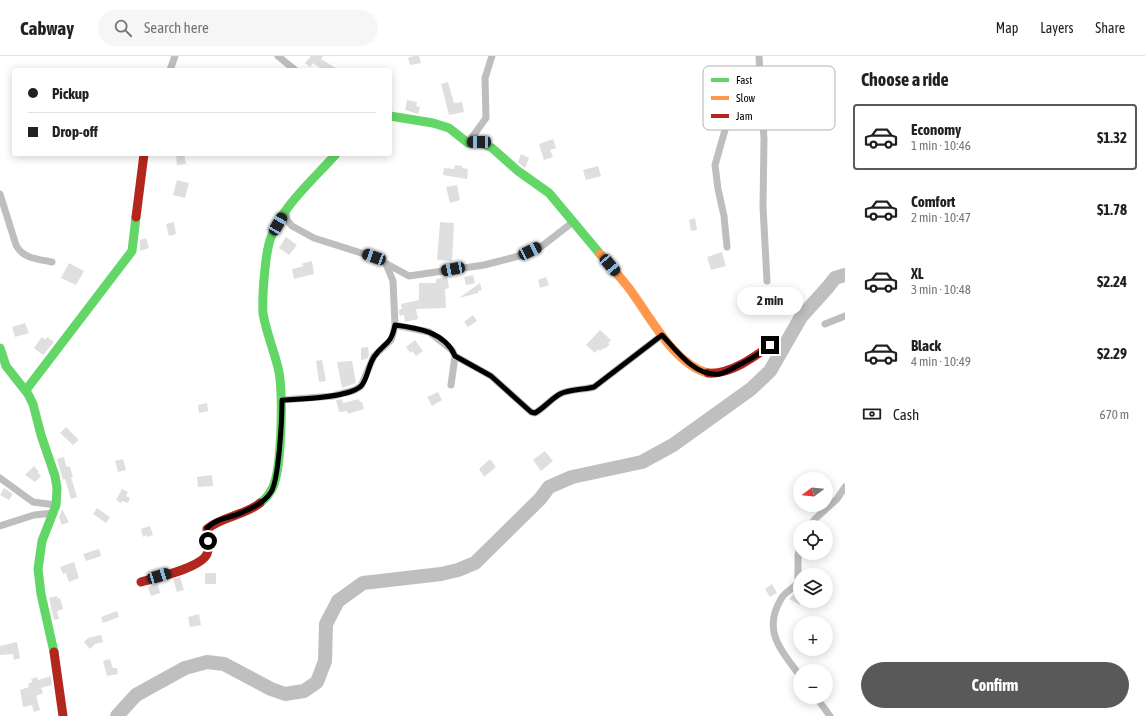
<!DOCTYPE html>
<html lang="en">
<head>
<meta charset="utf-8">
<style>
  body { margin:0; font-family:"Asap Condensed",sans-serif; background:#f6f6f6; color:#202124; height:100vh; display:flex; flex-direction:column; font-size:15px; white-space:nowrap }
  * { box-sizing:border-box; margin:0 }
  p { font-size:13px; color:#757577 }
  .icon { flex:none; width:22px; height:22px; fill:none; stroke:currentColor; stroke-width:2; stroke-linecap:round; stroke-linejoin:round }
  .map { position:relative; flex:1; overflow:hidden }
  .details { display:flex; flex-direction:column; background:#fff; width:300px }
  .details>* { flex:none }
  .hud { position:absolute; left:12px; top:12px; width:380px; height:88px; border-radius:4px; box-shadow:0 2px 10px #0003; display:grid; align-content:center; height:88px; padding:0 16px; background:#fff }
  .needle { width:26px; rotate:254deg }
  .fabs { position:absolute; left:793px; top:416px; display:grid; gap:8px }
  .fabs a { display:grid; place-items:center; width:40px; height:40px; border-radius:50%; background:#fff; box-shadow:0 2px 10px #0003; font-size:20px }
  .end { position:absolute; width:18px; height:18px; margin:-9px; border:5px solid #000; background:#fff; box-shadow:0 0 0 2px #fff }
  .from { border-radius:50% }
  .bubble { position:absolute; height:28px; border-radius:14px; background:#fff; box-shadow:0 2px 10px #0003; font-size:13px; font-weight:700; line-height:28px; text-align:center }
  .car { position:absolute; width:12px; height:24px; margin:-12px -6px; border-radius:5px; box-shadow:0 0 3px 1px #0007; background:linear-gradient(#222 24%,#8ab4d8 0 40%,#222 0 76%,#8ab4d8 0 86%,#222 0) }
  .hud b { display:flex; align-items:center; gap:14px; height:38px; font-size:15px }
  .hud b+b { border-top:1px solid #e0e0e0 }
  .hud i { width:10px; height:10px; background:#202124 }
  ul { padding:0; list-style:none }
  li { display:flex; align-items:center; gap:12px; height:66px; margin:0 8px 6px; padding:0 8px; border:2px solid transparent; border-radius:4px }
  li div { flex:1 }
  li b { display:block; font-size:15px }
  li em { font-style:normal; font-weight:700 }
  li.on { border-color:#595959 }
  li>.icon { width:36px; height:36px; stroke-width:1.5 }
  h2 { padding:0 16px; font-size:18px; line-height:48px }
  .pay { display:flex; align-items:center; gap:10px; height:44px; padding:0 16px; font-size:15px }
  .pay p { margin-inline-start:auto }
  .button { display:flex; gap:8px; margin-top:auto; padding:8px 16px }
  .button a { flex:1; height:46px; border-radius:24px; background:#595959; color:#fff; font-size:16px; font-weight:700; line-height:46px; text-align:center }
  header { display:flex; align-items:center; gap:24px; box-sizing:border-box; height:56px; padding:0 20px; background:#fff; border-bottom:1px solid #e0e0e0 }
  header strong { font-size:19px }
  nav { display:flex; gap:22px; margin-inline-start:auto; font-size:14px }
  .search { width:280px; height:36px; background:#f6f6f6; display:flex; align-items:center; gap:10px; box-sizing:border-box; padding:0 14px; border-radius:22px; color:#757577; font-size:15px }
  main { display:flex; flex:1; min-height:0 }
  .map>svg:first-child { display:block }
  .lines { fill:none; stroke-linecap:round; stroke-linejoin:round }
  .river { stroke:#bfbfbf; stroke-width:14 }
  .building { fill:#dfdfdf }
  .street { stroke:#bebebe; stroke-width:7 }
  .fast { stroke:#63d668; stroke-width:9 }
  .slow { stroke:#ff974d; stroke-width:9 }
  .jam { stroke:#b3261e; stroke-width:9 }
  .route { stroke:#000; stroke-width:5 }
  .key { fill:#fff; stroke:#b2b2b2; stroke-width:1 }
  .key-label { font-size:11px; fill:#000 }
</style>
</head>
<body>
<header>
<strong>Cabway</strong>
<div class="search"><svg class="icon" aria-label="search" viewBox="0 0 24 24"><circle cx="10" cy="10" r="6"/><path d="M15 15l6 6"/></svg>Search here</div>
<nav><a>Map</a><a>Layers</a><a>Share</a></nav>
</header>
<main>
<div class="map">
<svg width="845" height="660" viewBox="0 0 845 660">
  <rect width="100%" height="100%" fill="#fff"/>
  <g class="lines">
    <path class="river" d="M117,660L136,639L185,612L207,606L224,608L271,633L285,638L304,635L317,626L325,605L326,568L338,545L363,527L441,518L458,514L475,507L540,443L549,431L572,421L642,406L673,389L751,333L770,315L801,261L828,231L835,222L845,219"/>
  </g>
  <path class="building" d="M311,0H323L321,3L339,14H323L313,7L310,11L305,7Z
    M414,0H419L421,7L410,9L408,2Z
    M448,26L454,47L462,46L464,56L449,59L441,28Z
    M407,44L417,46L416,50L420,51L418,58L405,54Z
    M553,83L556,92L550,94L553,101L544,104L539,88Z
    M180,98H184L186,108L177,109L176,99Z
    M521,98L529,102L525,112L518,106Z
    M455,109L462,110V112L468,113L467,123L443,119L444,112L454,113Z
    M598,110L601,120L586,124L583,114Z
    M177,124L189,127L185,142L173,139Z
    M457,129L460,144L450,147L446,131Z
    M695,162L697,174L691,175L689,164Z
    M174,166L176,178L169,180L166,168Z
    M440,166L454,167L452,205L437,204Z
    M286,181L297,189L289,199L279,192Z
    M146,182L149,192L140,195V184Z
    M722,196L726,210L711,214L707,201Z
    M312,205L314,218L294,223L292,213L304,210L301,208Z
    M69,207L84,215L76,229L61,222Z
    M473,219L475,227L466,229L464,221Z
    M447,221L449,232L445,233L446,252L416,253L418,263L405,266L404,259L400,260L399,258V253H402L401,248L419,244V227H436V223Z
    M546,221L549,229L540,232L538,224Z
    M480,227L482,234L478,235V237L459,242Z
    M473,259L477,265L468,271L464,266Z
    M25,267L29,277L15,281L12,271Z
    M600,274L611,284L608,287L610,288L605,293L604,292L600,295L598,293L595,297L586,289Z
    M42,281L45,284L47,281L54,286L43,299L34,292Z
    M415,284L423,295L416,300L412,295L410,297L406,291Z
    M368,291L369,299L367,303L361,304V292Z
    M322,304L326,325L319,326L316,305Z
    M352,305L356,327L342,332L337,306Z
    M438,336L442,344L432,350L427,341Z
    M342,343L343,347L359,343L360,346H362L364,353L348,358L347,355L339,356L336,344Z
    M207,347L208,355L199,357L198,349Z
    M66,371L79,384L73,389L60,377Z
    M545,395L553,405L541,415L533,404Z
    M64,401L66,410L70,411L73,421H71L77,441L71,443L65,423L63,424L57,403Z
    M123,403L126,414L118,416L115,405Z
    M490,403L496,411L484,421L479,413Z
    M34,410L39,416L38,417L41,420L35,426L25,419Z
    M212,419L213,430L198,431L197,421Z
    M4,432L13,438L9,444L0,439Z
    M122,433L128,436L126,440L130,442L128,447L122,445L121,447L116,444Z
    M97,452L110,461L106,467L93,458Z
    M62,453L69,466L62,469L59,462Z
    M150,470L153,479L147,481V479L143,481L141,473Z
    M99,493L101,500L86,505L83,498Z
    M74,506L79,522L69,526L66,517L63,518L60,511Z
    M205,517H216V528H205Z
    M180,521L184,534L177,536L173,523Z
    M158,528L160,537L151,540L148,531Z
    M772,528L777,537L770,541L765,533Z
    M797,535L800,537V549L789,543Z
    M57,540L58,543L60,542L63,553L57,555L59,563L54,564L49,542Z
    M117,555L119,561L103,567L101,561Z
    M199,558L201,569L190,571L188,561Z
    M101,579L103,586L95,588L90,593L84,586L88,582Z
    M17,586L20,602L14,604L13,598L0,599V590Z
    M110,603L113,612H117L118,618L107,620L103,605Z
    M51,620L52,629L41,632L43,637L36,640L40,654L34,656L32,649L23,651L20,634L29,631L28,628L32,626L31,623L37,621L38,624Z"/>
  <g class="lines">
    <path class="street" d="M278,0L295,14
      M759,0L764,83L763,151L767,225
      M170,14L175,0
      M468,87L486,62L485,22L492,0
      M0,138L16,189C23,203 38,203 52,206
      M286,155L287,164L292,170L314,182L374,201L409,220L484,209L519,200L542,190L573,166
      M727,191L724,160L718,133L715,109L725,74L723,51L724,40L735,23L761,20
      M825,268L845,260
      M395,269L429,276L452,294L455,300L451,329
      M455,300L491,320L531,356L535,357C544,352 551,343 560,338C570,333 583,334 594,331L662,279
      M282,344L333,340L355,334L361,330L374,300L391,284L393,278L395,269L393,225L386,208
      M0,422L33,446L56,449
      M0,470L34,459L54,457
      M809,471L815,463L837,443L845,431
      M800,491L798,499V526C794,533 785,535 781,543C762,575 781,594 800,620
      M816,641L830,660"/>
    <path class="fast" d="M390,60L433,67L449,72L468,87L479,86L492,92L518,115L549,137L600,198
      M0,292L6,310L28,338L33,348L41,379L55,420L57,432L56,449L42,485L38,513L41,538L54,596
      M26,334L132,195L136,161
      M260,447C266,443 270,437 273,431C282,410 283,339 279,316C275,296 266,277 263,257C262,241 265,200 270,184C281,151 313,124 336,98"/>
    <path class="slow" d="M600,198C610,209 619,220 628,231C649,258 673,308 708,317"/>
    <path class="jam" d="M136,161L144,98
      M708,317C731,319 757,299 775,286
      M141,526C155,522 201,512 207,498C210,491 207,481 207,473C222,460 244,460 260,447
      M54,596L63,660"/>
  </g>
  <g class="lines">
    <path class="route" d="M208,485L207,472C216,462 232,462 243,456C253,452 265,446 271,436C279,424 282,362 282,344C298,343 352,342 362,329C368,321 368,310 374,301C384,286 391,290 395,269C418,272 445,276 455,300L491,320L531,356L535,357C544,352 551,343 560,338C570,333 583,334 594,331L662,279C676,294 695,321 719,318C725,317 733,312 739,309C750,303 761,298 770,289"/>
  </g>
  <rect x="703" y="10" width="132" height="64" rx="6" class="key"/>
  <rect x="711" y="22" width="18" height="4" fill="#63d668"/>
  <rect x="711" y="40" width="18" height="4" fill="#ff974d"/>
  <rect x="711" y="58" width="18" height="4" fill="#b3261e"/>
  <g class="key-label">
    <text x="736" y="28">Fast</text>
    <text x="736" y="46">Slow</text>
    <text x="736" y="64">Jam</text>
  </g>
</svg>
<div class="fabs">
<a><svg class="needle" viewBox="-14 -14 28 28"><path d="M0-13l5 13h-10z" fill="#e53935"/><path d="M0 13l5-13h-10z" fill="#757577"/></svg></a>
<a><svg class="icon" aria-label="locate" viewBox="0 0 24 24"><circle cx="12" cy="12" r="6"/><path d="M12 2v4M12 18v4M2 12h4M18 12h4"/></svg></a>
<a><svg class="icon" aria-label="layers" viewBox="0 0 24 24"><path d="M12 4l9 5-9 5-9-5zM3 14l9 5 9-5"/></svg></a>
<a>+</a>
<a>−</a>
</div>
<i class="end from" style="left:208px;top:485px"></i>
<i class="end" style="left:770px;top:289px"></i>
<div class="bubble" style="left:737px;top:231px;width:66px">2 min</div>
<i class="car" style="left:479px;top:86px;rotate:269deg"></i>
<i class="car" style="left:278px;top:168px;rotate:30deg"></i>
<i class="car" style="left:530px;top:195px;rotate:64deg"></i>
<i class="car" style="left:374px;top:201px;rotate:290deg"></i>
<i class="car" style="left:610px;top:209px;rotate:140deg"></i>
<i class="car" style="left:453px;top:213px;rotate:259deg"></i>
<i class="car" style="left:159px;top:520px;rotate:73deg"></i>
<div class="hud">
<b><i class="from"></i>Pickup</b>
<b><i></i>Drop-off</b>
</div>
</div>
<section class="details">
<h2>Choose a ride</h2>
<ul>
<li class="on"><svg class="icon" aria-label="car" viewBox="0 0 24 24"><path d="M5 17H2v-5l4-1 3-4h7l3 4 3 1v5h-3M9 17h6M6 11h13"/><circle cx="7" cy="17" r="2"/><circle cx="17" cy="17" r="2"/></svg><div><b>Economy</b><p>1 min · 10:46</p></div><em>$1.32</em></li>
<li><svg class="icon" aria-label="car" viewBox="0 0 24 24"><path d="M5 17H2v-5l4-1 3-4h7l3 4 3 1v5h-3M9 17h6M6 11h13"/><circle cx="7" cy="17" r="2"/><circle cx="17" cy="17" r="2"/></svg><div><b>Comfort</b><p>2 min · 10:47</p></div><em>$1.78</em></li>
<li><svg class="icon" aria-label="car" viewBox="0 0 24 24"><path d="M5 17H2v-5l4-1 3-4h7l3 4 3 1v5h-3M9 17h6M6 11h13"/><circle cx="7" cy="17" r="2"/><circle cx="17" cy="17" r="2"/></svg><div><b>XL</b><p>3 min · 10:48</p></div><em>$2.24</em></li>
<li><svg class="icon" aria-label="car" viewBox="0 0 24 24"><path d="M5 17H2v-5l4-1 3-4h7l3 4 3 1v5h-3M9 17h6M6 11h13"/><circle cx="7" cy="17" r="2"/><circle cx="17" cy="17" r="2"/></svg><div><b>Black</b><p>4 min · 10:49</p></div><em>$2.29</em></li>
</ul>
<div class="pay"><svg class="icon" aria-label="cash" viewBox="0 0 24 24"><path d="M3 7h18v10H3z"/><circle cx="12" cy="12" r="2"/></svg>Cash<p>670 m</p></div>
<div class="button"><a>Confirm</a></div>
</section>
</main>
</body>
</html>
